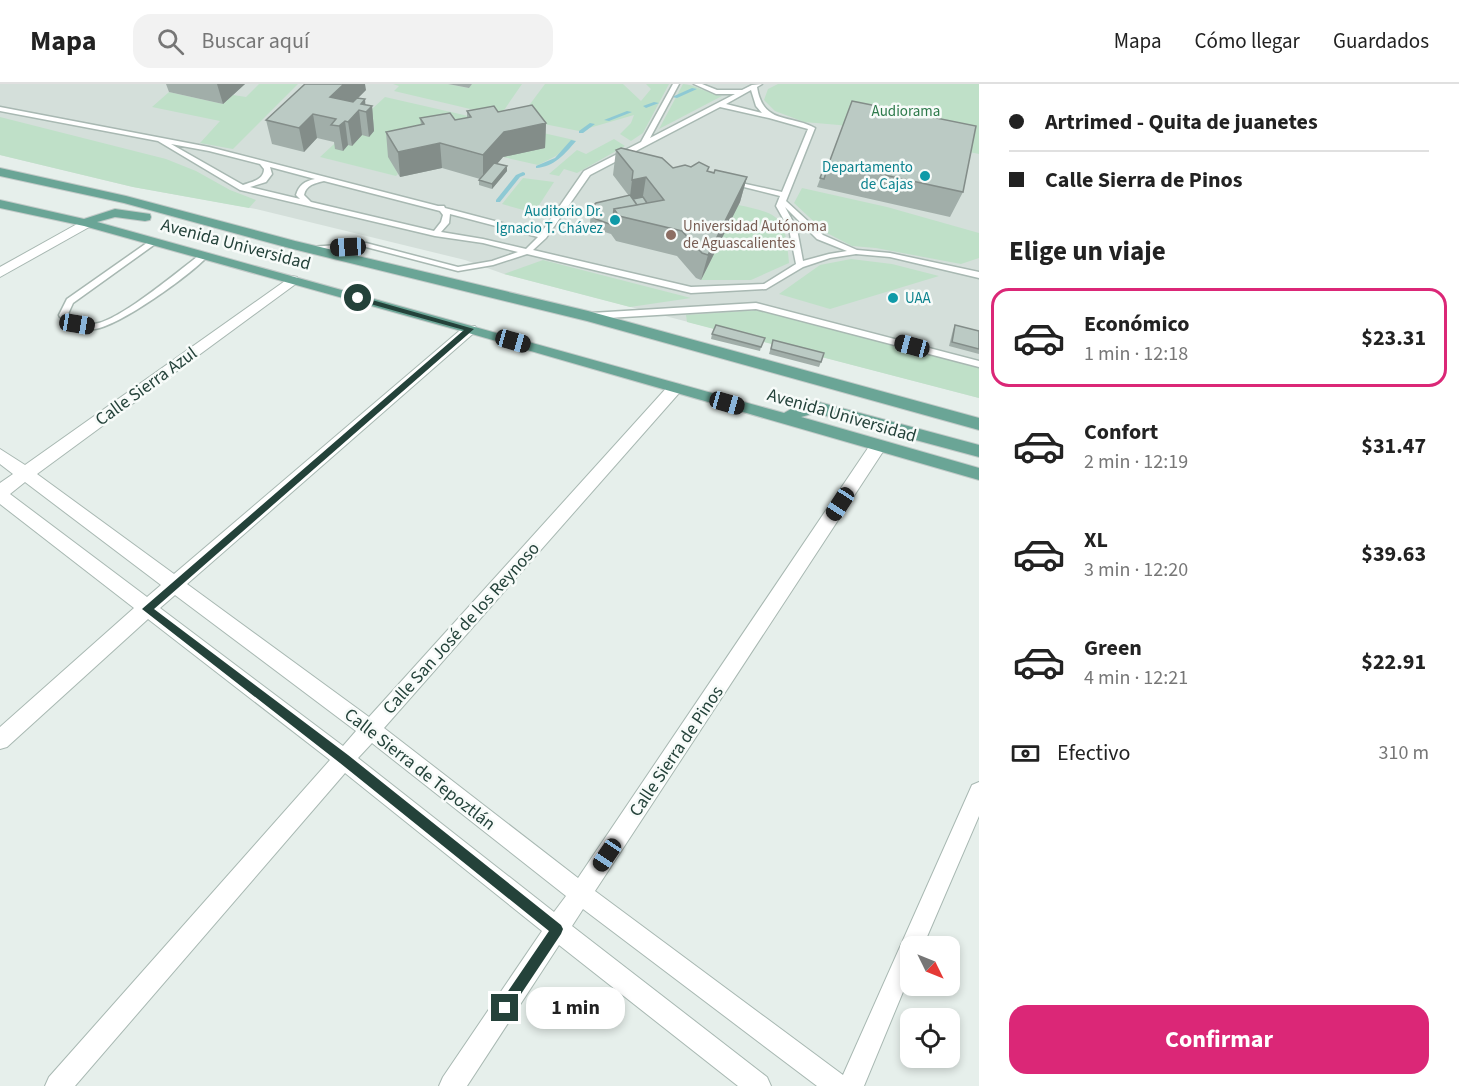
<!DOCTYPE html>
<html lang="es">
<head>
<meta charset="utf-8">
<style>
  body { margin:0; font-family:"Source Sans 3",sans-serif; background:#f2f2f2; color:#222; height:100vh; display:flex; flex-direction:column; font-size:22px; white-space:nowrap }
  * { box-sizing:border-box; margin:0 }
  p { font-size:20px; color:#767676 }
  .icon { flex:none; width:33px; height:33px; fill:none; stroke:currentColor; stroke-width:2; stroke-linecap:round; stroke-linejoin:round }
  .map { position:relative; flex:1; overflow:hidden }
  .side { display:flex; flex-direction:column; background:#fff; width:480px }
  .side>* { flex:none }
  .banner { display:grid; align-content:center; height:132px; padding:0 30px; background:#fff }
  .needle { width:39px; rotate:133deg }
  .fabs { position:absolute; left:900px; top:852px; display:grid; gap:12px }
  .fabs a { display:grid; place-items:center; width:60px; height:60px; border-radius:12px; background:#fff; box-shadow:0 3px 9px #0003; font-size:30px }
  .end { position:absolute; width:27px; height:27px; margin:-14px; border:8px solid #24423a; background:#fff; box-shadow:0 0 0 3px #fff }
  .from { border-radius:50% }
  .bubble { position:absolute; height:42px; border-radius:18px; background:#fff; box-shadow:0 3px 9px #0003; font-size:20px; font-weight:700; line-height:42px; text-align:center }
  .car { position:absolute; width:18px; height:36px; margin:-18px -9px; border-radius:8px; box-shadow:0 0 4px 2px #0007; background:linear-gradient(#222 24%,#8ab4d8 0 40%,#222 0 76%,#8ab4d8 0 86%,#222 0) }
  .banner b { display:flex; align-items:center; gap:21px; height:57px; font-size:22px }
  .banner b+b { border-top:2px solid #e0e0e0 }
  .banner i { width:15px; height:15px; background:#222 }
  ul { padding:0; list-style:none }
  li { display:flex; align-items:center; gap:18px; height:99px; margin:0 12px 9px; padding:0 18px; border:3px solid transparent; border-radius:18px }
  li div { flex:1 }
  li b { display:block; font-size:22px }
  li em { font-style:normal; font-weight:700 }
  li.current { border-color:#db2777 }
  li>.icon { width:54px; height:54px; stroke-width:1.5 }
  h2 { padding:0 30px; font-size:27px; line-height:72px }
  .pay { display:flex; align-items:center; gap:15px; height:66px; padding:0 30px; font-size:22px }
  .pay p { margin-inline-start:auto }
  .primary-button { display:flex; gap:12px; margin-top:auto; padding:12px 30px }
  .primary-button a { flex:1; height:69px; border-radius:18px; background:#db2777; color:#fff; font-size:24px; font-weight:700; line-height:69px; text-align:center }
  header { display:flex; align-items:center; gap:36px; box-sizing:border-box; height:84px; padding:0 30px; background:#fff; border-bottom:2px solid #e0e0e0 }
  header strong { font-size:28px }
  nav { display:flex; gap:33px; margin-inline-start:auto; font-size:21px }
  .search { width:420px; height:54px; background:#f2f2f2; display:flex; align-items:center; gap:15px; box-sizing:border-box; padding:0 21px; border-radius:18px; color:#767676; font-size:22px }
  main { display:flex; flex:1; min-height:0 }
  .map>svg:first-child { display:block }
  .built { fill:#d4dfda }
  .green { fill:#bfe0c8 }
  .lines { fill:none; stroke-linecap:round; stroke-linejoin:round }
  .stream { fill:#8ec9d4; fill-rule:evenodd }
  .service-casing { stroke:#a8b8b2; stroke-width:3 }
  .minor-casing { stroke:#a8b8b2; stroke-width:2 }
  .primary-casing { stroke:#c2cac8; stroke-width:2 }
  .service { fill:#fff; fill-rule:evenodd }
  .minor { fill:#fff; fill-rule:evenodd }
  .primary { fill:#6aa596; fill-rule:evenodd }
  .wall { fill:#a1aea9 }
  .shaded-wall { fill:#838d89 }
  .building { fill:#bbcac4; stroke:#838d89; stroke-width:1.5 }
  .route { fill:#24423a }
  .culture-dot { fill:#0f9aa8; stroke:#f7fbf9; stroke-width:2 }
  .education-dot { fill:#8d6e63; stroke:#f7fbf9; stroke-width:2 }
  .labels { text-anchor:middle; stroke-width:5; stroke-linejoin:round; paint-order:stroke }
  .far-park-label { font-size:15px; fill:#2d7a4b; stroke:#f7fbf9 }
  .far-culture-label { font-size:15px; fill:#0d838f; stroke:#f7fbf9; text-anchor:end }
  .far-education-label { font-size:15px; fill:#785e54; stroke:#f7fbf9; text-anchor:start }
  .street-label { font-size:18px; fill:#24423a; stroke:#f7fbf9 }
</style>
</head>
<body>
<header>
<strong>Mapa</strong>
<div class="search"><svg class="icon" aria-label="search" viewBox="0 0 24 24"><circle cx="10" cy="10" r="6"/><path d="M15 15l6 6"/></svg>Buscar aquí</div>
<nav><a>Mapa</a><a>Cómo llegar</a><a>Guardados</a></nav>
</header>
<main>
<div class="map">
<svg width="979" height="1002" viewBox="0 0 979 1002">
  <rect width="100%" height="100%" fill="#e6efeb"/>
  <path class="built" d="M0,0H979V314L504,190L465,176L256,125L133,103L0,71Z"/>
  <path class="green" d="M259,0H298L233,65L200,59L220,37L152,23L169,8L223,20L233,11L246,13Z
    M393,0H448L468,4L472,0H522L500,32L394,7L399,2Z
    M545,0H623L641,17L651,5L646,0H669L643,49L631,57L620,50L631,39L634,31L589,44L584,48L519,35Z
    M683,0C693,0 709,10 722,12L659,45Z
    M778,0H979V70L839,41L804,38L775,27L764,16L768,5Z
    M385,13L574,56L556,72L538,81L503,73H389L398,90L396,92L320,73Z
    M0,33L166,75L196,87L230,106L256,116L249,124L133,103L0,71Z
    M614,55L625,62L577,89L564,85L559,92L549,90L577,66L586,70Z
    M523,94L554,98L534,129L502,120Z
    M802,104L887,123L979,149V174L961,180L876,164L852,162L825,148L794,119Z
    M738,121C783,130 785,134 789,179L751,196H701Z
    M851,175L892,180L939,192L830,225L779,210L820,181Z
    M543,176L691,214L630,223L504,190Z
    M760,226L979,284V314L687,238L686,231Z"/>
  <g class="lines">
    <path class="stream" d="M692,4L697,5L677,14L672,13Z
      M654,18L659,19L646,24L643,22Z
      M627,27L632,28L609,37L604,36Z
      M590,39L595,40L583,49H579V47Z
      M571,56L576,57C565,70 554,83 536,84V82L555,74Z
      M523,88L525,89V91L520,93L500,118H496V116L516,91Z"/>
    <defs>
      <path id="service" d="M673,0H679L650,54L735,10H716L694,0H702L717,6H742L752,1L762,0L757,3C763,41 790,30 815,44L786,117L823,151L857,166L890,169L979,188V194L890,173L856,170L830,174L803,183L766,205L691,209L527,170L493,181L458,187L366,163L313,167H310V163L366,159L458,183L492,177L518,168L483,159L435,152L240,106L158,57L0,27V23L209,63L438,122H444L445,124L541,149L584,87L641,58ZM751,6L756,22L762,29L726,20ZM720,23L769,34L808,45L782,108L732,97L728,99L780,112L776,122L789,145L796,180L764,200L691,203L533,166L546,154L590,91ZM171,60L209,67L260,80L264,85C264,96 251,98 243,101ZM270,83L315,95C305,97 299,101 296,111L300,115L250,103L266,98L272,90ZM324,97L440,127L443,131L441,138L434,147L311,118L304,111C306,101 315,99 324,97ZM785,123L817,155L847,167L829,170L803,177L797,145ZM450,130L538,153L526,165L483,155L441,148L449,139Z
        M151,156H157L158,158L73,219L68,230C75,235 84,241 94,240C120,237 178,187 201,170H204L208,172C189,192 121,241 95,245C82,247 70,239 60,233L59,231L67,215Z
        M756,219L979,277V283L756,225L591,235L587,232L591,229Z"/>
      <path id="minor" d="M86,135L92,139L91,142L0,193V183Z
        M292,192L297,193L299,196L297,199L37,390L174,490L465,242H475L477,245L475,248L187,500L369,633L670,300H680L683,304L680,308L384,644L578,794L872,358H884L886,362L884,366L595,807L843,991L972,701L979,698V732L923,862H910V891L864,1002H817L583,825L572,842L767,993L771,1002H738L559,861L467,1002H439L443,993L542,847L345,689L75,1002H45L49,993L330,676L148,535L7,663L0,665V643L134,524L0,420V399L13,390L0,380V365L25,381ZM25,398L161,501L147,513L10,410ZM175,511L356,647L343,662L160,524ZM372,659L566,812L554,828L358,674Z"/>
      <path id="primary" d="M0,84L126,112L295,157L588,227L979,334V346L587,237L293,165L124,119L0,92Z
        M0,116L84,135L115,125L150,130L151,133L150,136L145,137L115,133L97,138L784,329L798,321L815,317L979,361V373L815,329L801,333L979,384V396L465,248L84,142L0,124Z"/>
    </defs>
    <use href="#service" class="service-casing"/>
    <use href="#minor" class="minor-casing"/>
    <use href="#primary" class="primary-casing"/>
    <use href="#service" class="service"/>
    <use href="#minor" class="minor"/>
    <use href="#primary" class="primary"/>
  </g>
  <path class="wall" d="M166,0H245L223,20L169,8Z
    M448,0H472L469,4Z
    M366,6L358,14L365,21L372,22L374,47L369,53L362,51L352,62L348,61L343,67L335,65L334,58L317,54L304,68L272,60L266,36Z
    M467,27L498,28L546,39L545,64L503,73L497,80L507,87L492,105L479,101V96L480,95L442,84L400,93L388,73L386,48L421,41L420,34L455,36L467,34Z
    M616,66L673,84L708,87L747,93L740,118L701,196L696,194L677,172L616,157L611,150L595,145L590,140L591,124L629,112L613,91Z
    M826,79L963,108L950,133L817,103Z
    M955,241L979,247V270L949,262L953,246Z
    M712,250L761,263L760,267L711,255Z
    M773,256L821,278L819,283L769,270Z"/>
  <path class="shaded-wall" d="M217,0H245L223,20Z
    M344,0H365L366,6L337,35L330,13Z
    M365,15L366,28L372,22L374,47L369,53L366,28L361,20Z
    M359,26L362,51L352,62L348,38Z
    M313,30L317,54L304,68L299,44Z
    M345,37L348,61L343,67L339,42Z
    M546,39L545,64L503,73L483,96V71L504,48Z
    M440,59L442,84L400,93L398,68Z
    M507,82V87L492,105V100Z
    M646,93L642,118L629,121L632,96Z
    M747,93L740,118L701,196L708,171Z"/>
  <path class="building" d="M305,0H344L330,13L353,18L357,14L365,15L361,20L372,22L366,28L359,26L348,38L345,37L339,42L331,41L336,35L313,30L299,44L266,36Z
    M852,17L976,42L963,108L829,79Z
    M532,21L546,39L504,48L483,71L440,59L398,68L386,48L424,40L420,34L450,29L455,36L471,33L467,27L494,22L498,28Z
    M621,64L662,74L673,84L685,81L691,83L699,78L709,83L707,87L714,89L715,86L747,93L708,171L702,169L682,147L619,132L614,125L664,116L646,93L632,96L633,87L616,66Z
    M494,79L507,82L492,100L479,96Z
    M826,79H829L824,95L820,94Z
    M630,111L637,121L614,125L612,141L596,135L591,130V124L596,119Z
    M643,113L647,119L637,121L633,115Z
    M716,241L765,254L761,263L712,250Z
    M955,241L979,247V265L952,258Z
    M773,256L824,269L821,278L771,265Z"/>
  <path class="route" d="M358,212L474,245L154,525L348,671L561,841L563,845L561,850L509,928L505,930L500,928L498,924L500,919L549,847L340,679L142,525L464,246L356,216V212Z"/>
  <g class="culture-dot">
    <circle cx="925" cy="92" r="6"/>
    <circle cx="615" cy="136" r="6"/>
    <circle cx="893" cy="214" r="6"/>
  </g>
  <circle class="education-dot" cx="671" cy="151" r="6"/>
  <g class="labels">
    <g class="far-park-label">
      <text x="906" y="32">Audiorama</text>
    </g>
    <g class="far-culture-label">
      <text x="913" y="88">Departamento<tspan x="913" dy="17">de Cajas</tspan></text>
      <text x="603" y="132">Auditorio Dr.<tspan x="603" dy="17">Ignacio T. Chávez</tspan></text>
      <text x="905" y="219" text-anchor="start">UAA</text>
    </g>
    <g class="far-education-label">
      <text x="683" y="147">Universidad Autónoma<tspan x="683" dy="17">de Aguascalientes</tspan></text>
    </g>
    <g class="street-label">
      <text transform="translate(236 160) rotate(15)" y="6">Avenida Universidad</text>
      <text transform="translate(146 302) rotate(-36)" y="6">Calle Sierra Azul</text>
      <text transform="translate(842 331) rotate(16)" y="6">Avenida Universidad</text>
      <text transform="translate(461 544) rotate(-48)" y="6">Calle San José de los Reynoso</text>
      <text transform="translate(676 667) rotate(-56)" y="6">Calle Sierra de Pinos</text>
      <text transform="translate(420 685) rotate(38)" y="6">Calle Sierra de Tepoztlán</text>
    </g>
  </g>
</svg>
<div class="fabs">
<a><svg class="needle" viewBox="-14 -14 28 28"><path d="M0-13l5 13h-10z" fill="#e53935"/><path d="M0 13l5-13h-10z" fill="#767676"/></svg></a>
<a><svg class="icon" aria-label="locate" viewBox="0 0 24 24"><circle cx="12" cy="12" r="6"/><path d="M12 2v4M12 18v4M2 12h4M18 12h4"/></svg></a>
</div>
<i class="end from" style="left:358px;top:214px"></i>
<i class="end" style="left:505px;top:924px"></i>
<div class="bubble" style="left:526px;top:903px;width:99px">1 min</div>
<i class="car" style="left:348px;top:163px;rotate:267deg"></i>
<i class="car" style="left:77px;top:240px;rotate:99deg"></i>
<i class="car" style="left:513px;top:257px;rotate:106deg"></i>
<i class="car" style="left:912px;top:262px;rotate:285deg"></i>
<i class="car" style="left:727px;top:319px;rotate:106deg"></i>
<i class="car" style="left:840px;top:420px;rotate:213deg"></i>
<i class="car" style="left:607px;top:771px;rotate:214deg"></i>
</div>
<section class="side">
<div class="banner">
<b><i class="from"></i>Artrimed - Quita de juanetes</b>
<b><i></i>Calle Sierra de Pinos</b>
</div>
<h2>Elige un viaje</h2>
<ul>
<li class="current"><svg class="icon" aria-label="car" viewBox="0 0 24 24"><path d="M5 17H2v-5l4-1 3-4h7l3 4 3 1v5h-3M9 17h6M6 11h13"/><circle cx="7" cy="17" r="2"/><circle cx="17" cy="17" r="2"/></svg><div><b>Económico</b><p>1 min · 12:18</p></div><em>$23.31</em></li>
<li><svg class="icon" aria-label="car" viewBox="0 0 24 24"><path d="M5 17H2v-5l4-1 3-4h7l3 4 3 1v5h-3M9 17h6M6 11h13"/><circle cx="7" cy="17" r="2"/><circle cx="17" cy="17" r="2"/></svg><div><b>Confort</b><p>2 min · 12:19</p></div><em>$31.47</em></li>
<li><svg class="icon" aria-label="car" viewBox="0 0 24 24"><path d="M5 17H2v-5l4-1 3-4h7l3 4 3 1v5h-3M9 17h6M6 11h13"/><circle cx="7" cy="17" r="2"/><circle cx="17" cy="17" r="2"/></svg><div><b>XL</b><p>3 min · 12:20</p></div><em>$39.63</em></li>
<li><svg class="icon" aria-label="car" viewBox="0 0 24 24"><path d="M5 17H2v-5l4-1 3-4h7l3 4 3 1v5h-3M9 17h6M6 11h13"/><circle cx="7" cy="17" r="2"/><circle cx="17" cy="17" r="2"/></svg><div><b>Green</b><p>4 min · 12:21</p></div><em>$22.91</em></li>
</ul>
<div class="pay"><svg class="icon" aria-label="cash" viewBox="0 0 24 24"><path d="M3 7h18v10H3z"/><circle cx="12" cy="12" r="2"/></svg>Efectivo<p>310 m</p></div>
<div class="primary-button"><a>Confirmar</a></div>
</section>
</main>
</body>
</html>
